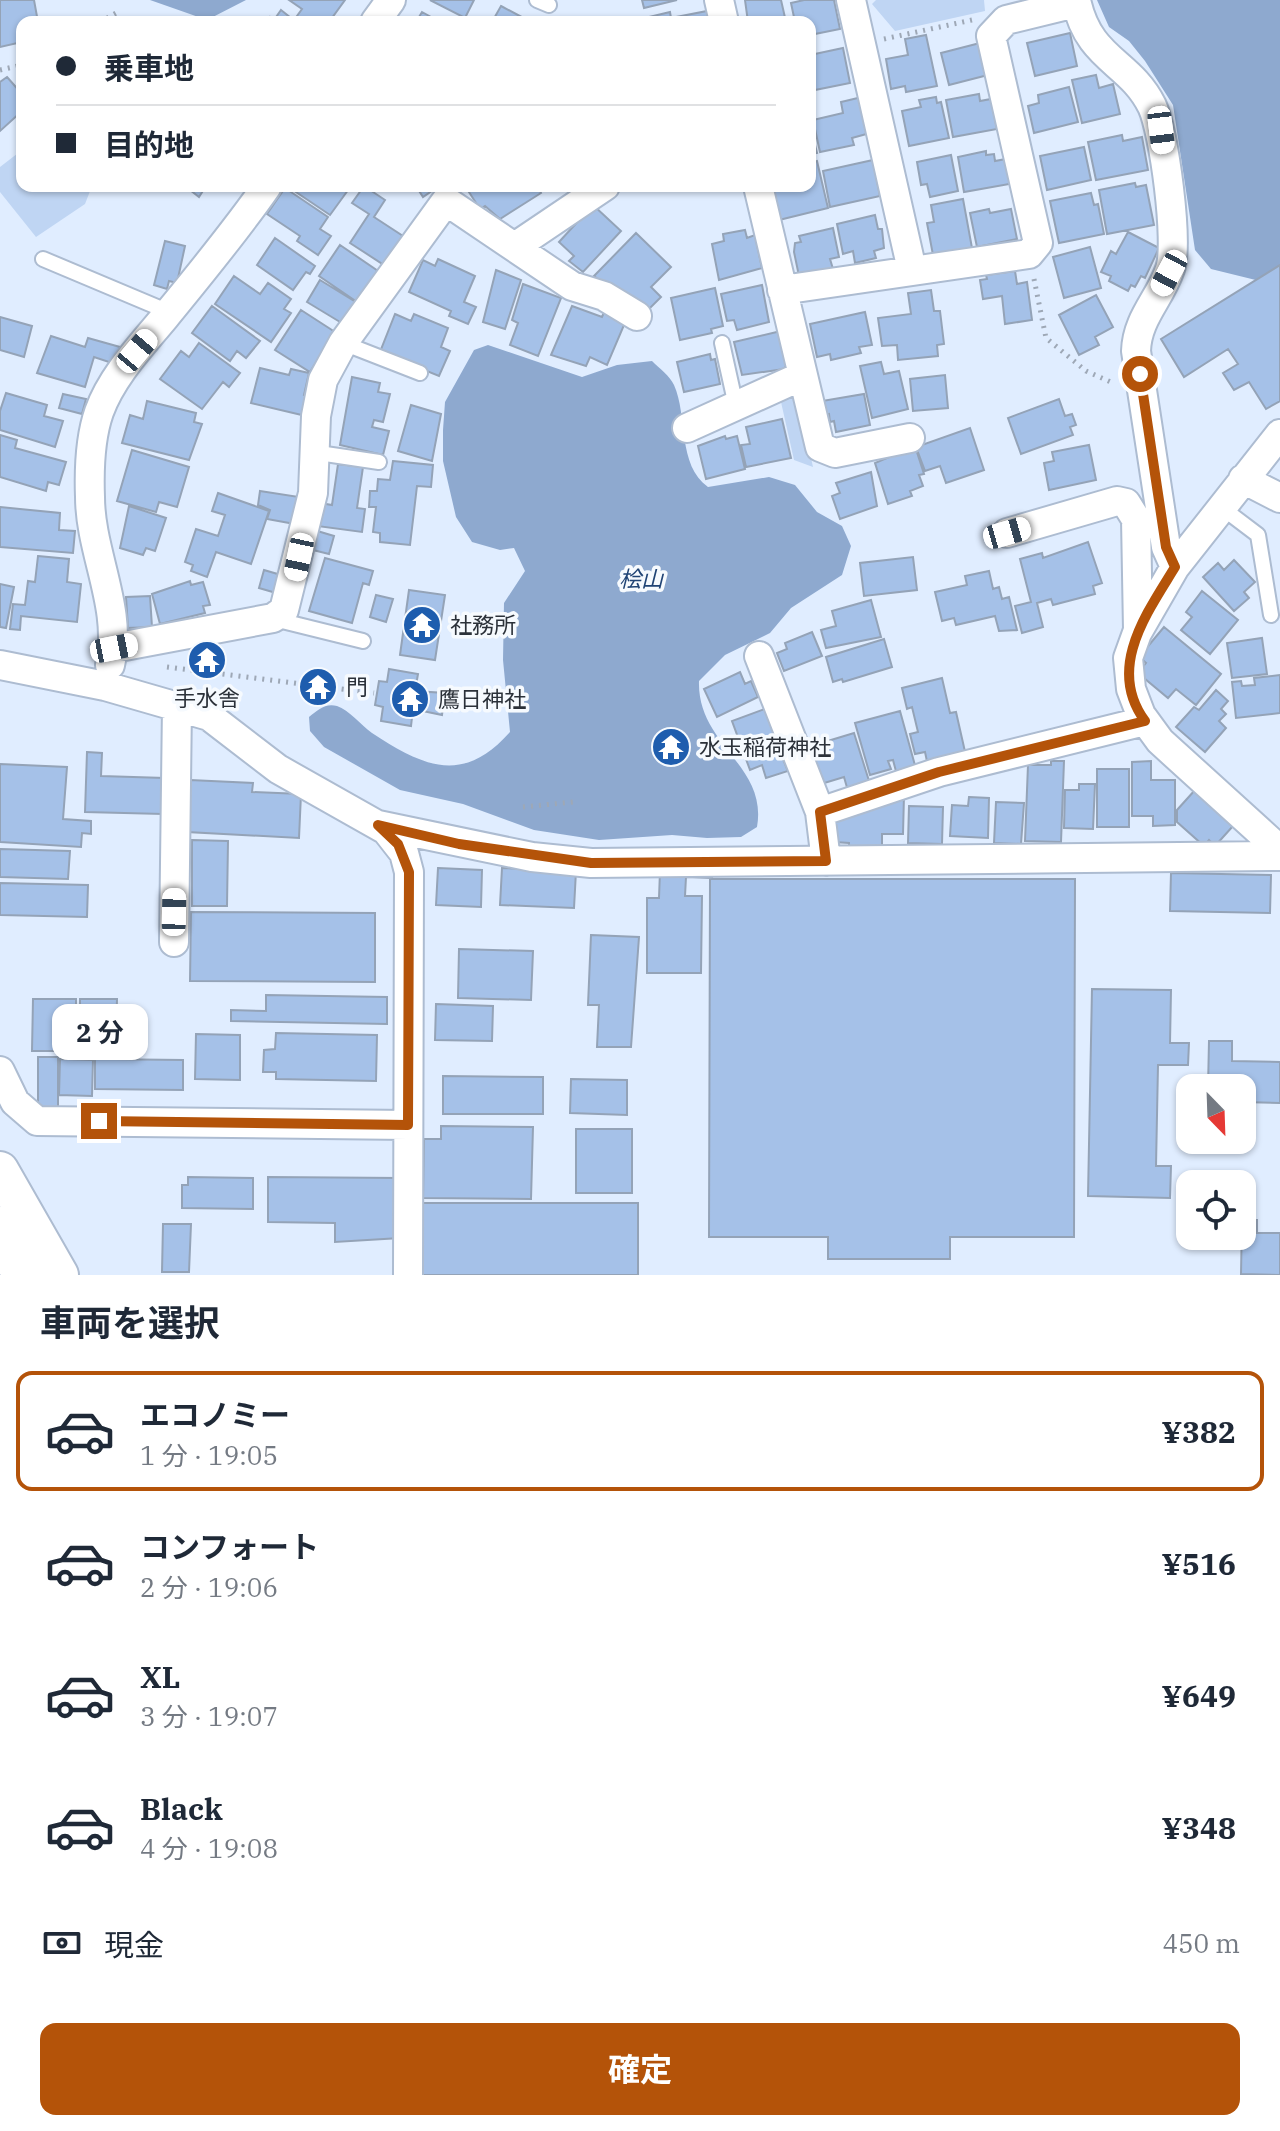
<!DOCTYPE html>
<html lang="ja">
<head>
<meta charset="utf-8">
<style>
  body { margin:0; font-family:"IBM Plex Serif","Noto Sans JP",serif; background:#f2f2f3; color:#1f2937; height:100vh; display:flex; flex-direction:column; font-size:30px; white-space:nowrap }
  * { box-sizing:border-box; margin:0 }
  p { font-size:26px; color:#747a83 }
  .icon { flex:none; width:44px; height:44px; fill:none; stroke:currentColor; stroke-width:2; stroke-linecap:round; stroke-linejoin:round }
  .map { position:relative; height:1275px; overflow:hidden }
  .details { display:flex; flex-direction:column; background:#fff; flex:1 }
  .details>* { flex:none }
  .top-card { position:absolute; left:16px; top:16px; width:800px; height:176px; border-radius:16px; box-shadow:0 2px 6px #0004; display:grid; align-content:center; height:176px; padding:0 40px; background:#fff }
  .needle { width:52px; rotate:157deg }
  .fabs { position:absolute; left:1176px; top:1074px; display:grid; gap:16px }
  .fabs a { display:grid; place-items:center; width:80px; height:80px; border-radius:16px; background:#fff; box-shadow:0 2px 6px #0004; font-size:40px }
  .end { position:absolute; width:36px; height:36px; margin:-18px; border:10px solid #b45309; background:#fff; box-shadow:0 0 0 4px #fff }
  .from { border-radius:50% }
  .bubble { position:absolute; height:56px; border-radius:16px; background:#fff; box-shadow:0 2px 6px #0004; font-size:26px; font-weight:700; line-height:56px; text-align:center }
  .car { position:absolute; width:24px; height:48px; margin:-24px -12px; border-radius:10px; box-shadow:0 0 6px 2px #0007; background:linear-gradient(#fff 24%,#345 0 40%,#fff 0 76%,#345 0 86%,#fff 0) }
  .top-card b { display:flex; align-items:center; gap:28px; height:76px; font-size:30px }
  .top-card b+b { border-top:2px solid #e0e1e3 }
  .top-card i { width:20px; height:20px; background:#1f2937 }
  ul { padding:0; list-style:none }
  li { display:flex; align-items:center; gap:24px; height:120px; margin:0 16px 12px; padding:0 24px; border:4px solid transparent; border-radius:16px }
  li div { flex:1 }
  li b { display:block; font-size:30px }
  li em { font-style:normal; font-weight:700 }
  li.current { border-color:#b45309 }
  li>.icon { width:72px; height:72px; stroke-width:1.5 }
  h2 { padding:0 40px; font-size:36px; line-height:96px }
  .pay { display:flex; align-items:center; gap:20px; height:88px; padding:0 40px; font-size:30px }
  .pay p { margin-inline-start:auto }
  .cta { display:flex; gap:16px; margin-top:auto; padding:16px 40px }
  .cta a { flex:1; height:92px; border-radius:16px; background:#b45309; color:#fff; font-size:32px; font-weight:700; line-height:92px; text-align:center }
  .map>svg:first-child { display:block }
  .green { fill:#bfd5f3 }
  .forest { fill:#8ea9cf }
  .building { fill:#a5c1e8; stroke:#94a3b7; stroke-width:2 }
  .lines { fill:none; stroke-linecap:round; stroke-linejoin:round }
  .service-casing { stroke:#adbcd1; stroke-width:18 }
  .minor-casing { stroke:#adbcd1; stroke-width:32 }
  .tertiary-casing { stroke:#adbcd1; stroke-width:40 }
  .motorway-casing { stroke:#adbcd1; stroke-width:48 }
  .path { stroke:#9ea8b6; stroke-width:5; stroke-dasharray:2 6; stroke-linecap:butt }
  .service { stroke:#fff; stroke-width:14 }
  .minor { stroke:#fff; stroke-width:28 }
  .tertiary { stroke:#fff; stroke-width:36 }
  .motorway { stroke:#fff; stroke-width:44 }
  .route { stroke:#b45309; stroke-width:10 }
  .labels { text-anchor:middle; stroke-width:7; stroke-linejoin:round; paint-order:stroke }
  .park-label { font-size:22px; font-style:italic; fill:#204475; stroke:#f6fafe }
  .poi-label { font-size:22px; fill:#2b3139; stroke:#f6fafe; text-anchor:start }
</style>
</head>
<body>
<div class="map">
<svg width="1280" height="1275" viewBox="0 0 1280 1275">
  <rect width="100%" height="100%" fill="#e0edff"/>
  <path class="green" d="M876,0H984L985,11L895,31L872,4Z
    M22,150V186H92L85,204L36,237L0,192V167Z
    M791,397L800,408L813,467L794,460L781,402Z"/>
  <path class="forest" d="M150,0H246L207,20Z
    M1097,0H1280V286L1211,269L1195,250L1173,105L1145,61L1129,41L1109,27Z
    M488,345L582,377L617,365L652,361C659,368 670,376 674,385C688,416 677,465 708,487L769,477L795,485L817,512L842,526L851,546L842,575L791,608L770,633L725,655L699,681C697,745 768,765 757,827L741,837L707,838L672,835L599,840L534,830L463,804L400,790L324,747L310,731L309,717C318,710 325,703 337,706C349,710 361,725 372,733C424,767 463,785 510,732L503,660L504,603L525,571L514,548L500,550L472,542L456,517L443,461V430L445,402L474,350Z"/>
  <path class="building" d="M0,0H34L38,22H22V42L0,47Z
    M289,0H345L329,22H306L297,16L302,9Z
    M430,0H474L465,18Z
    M642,0H677L644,8Z
    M745,0H781L786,22H748Z
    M804,0H834L840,29L810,35V22H795L791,3Z
    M501,6L531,22H492Z
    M281,10L296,22H266L270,17L274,20Z
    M707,11L709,22H650L649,17L670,12L671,18Z
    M422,12L440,22H416Z
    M1070,33L1077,66L1035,76L1027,43Z
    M926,35L937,86L906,92L905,86L891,89L886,59L908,55L905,39Z
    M980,43L988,75L949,85L941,53Z
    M843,48L850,83L815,90L810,55Z
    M1096,75L1099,88L1113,84L1120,114L1082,123L1072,80Z
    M7,77L22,94V111L0,131V82Z
    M1069,87L1078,122L1034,133L1028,106L1039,103L1038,95Z
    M979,94L980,101L991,99L997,129L953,137L946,100Z
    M862,97L870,133L852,138L854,145L820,152L813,120L843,113L841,102Z
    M936,97L937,103L941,102L949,138L909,146L902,111L921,107L919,100Z
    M810,125L817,153L810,154Z
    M1122,135L1123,141L1142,137L1148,170L1096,180L1088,142Z
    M1084,147L1091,180L1047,190L1040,156Z
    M986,151V155L994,154L995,161L1011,158L1015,183L964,192L958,157Z
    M951,155L958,191L930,197L927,184L921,185L917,162Z
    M873,160L880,196L830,207L823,171Z
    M817,161L828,208L779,220L771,186H810V163Z
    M1135,183L1136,187L1146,185L1154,225L1107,234L1099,190Z
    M185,186H206L199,197Z
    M287,186H351L330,215Z
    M364,186L385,200L374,217L403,236L384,265L350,243L369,214L352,203Z
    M416,186H439L423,197Z
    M465,186H537L541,193L500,219L485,206L480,209Z
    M285,188L328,217L320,229L331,236L318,255L297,241L300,236L267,214Z
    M1091,193L1094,205L1098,204L1104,234L1059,243L1050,201Z
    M963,199L972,248L933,255L927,223L934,222L931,205Z
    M593,205L621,231L583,272L569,261L574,256L559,242Z
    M989,209L990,213L1011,209L1017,239L977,247L970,213Z
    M875,215L878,229H882L884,248L874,251L876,258L855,263L853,251L843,254L837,224Z
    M833,228L839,257L830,259L833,269L799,276L794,252L795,243L801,242L799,236Z
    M745,230L747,238L755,235L762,268L719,280L712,244L724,241L723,234Z
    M1128,232L1159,248L1145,278L1141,276L1135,287L1131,285L1128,291L1109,281L1111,276L1101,272L1111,251L1116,254Z
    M636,233L671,267L651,287L661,297L641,317L594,276Z
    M275,238L315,266L310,274L306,272L293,290L257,265Z
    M165,241L185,246L177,283L169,281L167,289L154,285Z
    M340,245L381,273L360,304L319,276Z
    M1090,247L1101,288L1064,298L1053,257Z
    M438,259L475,276L464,302L476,307L468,324L449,316L451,311L409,292L423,260L435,266Z
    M1280,265V401L1266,409L1249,382L1234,390L1223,373L1238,364L1228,349L1184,377L1161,339Z
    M496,270L521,280L505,329L483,322Z
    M1015,271L1017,284L1027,282L1032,320L1005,324L1002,296L983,299L980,280L987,279L986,275Z
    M234,276L260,294L268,283L291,299L284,309L291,313L271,342L215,304Z
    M320,280L359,304L345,325L307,302Z
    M523,284L561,298L538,356L510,345L518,323L512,320Z
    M762,285L769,322L737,330L734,320L727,321L721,294Z
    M715,288L723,326L711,329L712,333L680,340L671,298Z
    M931,290L934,311H940L944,344L937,345L938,356L898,360L897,345L882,346L878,318L911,314L908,293Z
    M1096,295L1113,327L1095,337L1099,345L1079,355L1059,315Z
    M212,306L260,341L246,358L237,351L230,361L192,333Z
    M572,306L602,317L606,308L627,318L607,365L590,357L586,366L551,355Z
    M301,310L335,332L310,372L275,350Z
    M865,312L872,345L859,347L861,353L831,360L830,354L817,357L810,324Z
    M395,314L411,321L414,314L448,328L441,347L450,351L439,376L380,352Z
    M0,317L32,326L24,357L0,350Z
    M781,331L788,363L784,369L742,375L734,342Z
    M51,336L85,347L88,338L120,347L115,364L94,357L85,387L37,373Z
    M199,343L240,373L229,387L223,382L202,409L160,379L181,351L189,357Z
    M710,354L711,360L715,359L720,384L684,392L677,362Z
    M881,362L884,374L899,371L908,409L872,418L860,366Z
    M260,368L289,375L291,369L309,373L304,395L311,397L306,416L251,403Z
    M945,375L948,408L913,411L910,379Z
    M352,377L380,383L378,392L390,394L383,422L374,420L372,427L389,431L383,455L340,445Z
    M6,393L47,405L44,416L63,421L55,447L0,430V411Z
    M63,394L86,399L82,414L59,408Z
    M864,394L870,425L836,432L834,421L830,422L829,414L825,415L822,401Z
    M1059,399L1065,416L1072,414L1076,425L1070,427L1073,435L1021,454L1008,418Z
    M147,401L196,413L194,422L202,424L189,460L122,443L130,415L143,419Z
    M411,405L441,414L432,461L398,451Z
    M782,419L791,458L746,467L741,445L750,444L746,427Z
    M970,428L984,470L946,483L940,466L925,471L916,447Z
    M0,435L17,440L15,448L66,462L59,485L48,482L46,491L0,477Z
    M725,436L726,439L737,436L745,469L706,479L698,446Z
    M1089,445L1096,480L1049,490L1044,463L1054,461L1052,452Z
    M915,446L924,474L919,475L923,486L910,491L912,496L888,504L875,463Z
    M132,450L189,467L177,507L159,502L156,512L117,501Z
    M393,461L433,465L431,487L417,486L410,545L380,542V533L373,532L376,507H369L370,491H377L378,479L390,480Z
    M338,464L363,467L357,508L365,509L362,532L317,526L320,503L332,505Z
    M871,472L877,506L840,519L832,496L840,493L836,483Z
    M260,491L299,497L295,524L267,519L270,510L258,505Z
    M218,493L269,511L251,564L216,552L207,577L191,571L193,565L185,562L196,529L218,536L225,515L212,511Z
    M129,506L166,518L155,551L146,548L143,555L120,548Z
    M0,507L60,513L59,530L75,531L73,553L0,547Z
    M314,530L334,536L329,554L309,549Z
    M1088,542L1102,583L1093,586L1095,594L1053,605L1051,599L1037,603L1043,627L1022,633L1015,606L1031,602L1020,559L1042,553L1043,558Z
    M38,556L69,559L67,582L81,584L77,622L21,616L20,630L10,629L13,604L25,605L28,581L35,582Z
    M913,557L917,590L864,596L860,563Z
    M325,558L373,571L369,585L363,583L352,623L309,611Z
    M1234,560L1255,582L1244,592L1249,598L1234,611L1203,577L1218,563L1224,570Z
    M264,570L281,575L276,593L259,588Z
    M989,571L993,589L999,587L1002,599L1009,597L1017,630L999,631L995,616L956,625L954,618L942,621L935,592L967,585L965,576Z
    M190,581L191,585L203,582L210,605L203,606L205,613L160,624L152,594Z
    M0,584L14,587L6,628L0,627Z
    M409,590L445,595L435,660L400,655Z
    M1202,591L1238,620L1210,654L1181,630L1192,617L1186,612Z
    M376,595L393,599L386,622L370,617Z
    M150,596L152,627L128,628L126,597Z
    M871,600L881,637L826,648L821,630L836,626L832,611Z
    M1164,627L1221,674L1196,705L1176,689L1168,698L1138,673L1146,663L1139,657Z
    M812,632L822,656L784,671L777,653L787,649L785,643Z
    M1262,638L1267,674L1232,678L1227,643Z
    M884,639L892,667L843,682L842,679L833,682L826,657Z
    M200,652L216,656L214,667L198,664Z
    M389,669L418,674L415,691L445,693L442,715L413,709L411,726L381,721L383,707L375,705L379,681L387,682Z
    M312,671L327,672L324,702L310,701Z
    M740,672L745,684L751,681L758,697L717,717L704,689Z
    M1280,675V713L1236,718L1232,682L1241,681L1242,686L1255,685L1254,678Z
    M942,678L950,713L956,712L966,756L928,766L925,752L915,754L910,734L918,732L912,707L907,709L902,688Z
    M1216,690L1228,701L1221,709L1226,714L1219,721L1226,728L1205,752L1176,727L1194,707L1199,710Z
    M773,706L791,756L783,759L788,771L766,778L762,765L750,770L732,721Z
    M900,711L916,769L897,775L893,760L888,761L891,769L870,775L855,723Z
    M854,733L870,784L848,791L844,777L821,784L808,747Z
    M673,737L679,752L668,756L662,742Z
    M87,752L102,753L101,776L165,778L163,814L85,812Z
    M1051,761H1064L1061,842L1025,841L1028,765H1051Z
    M1151,761V780H1175V825L1153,826V816H1132V762Z
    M0,764L67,767L63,819L91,821V834L82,833L81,847L0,842Z
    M1097,769H1129V827H1097Z
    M190,780L253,783L252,792L301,794L299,838L187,832Z
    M1079,784H1095L1093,829L1064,828L1065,790H1079Z
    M1195,790L1233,826L1215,846L1209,840L1204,846L1177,822V810Z
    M904,795L903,834H882V850L849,849V843L834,842L835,811Z
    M969,797L989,798L988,838L950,836L952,805L968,806Z
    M996,802L1024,803L1021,844L994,843Z
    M909,806L943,807L942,844L908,843Z
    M192,840L228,841L227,906H192Z
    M0,849L70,851L68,879L0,877Z
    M712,866V878L686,877L685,896H702L701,973H647V898H659L660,871Z
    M438,868L482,870L481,907L436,905Z
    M502,868L576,871L574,908L500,905Z
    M1171,873L1271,875L1270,913L1170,911Z
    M710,879H1075L1074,1237H950V1259H828V1237H709Z
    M0,883L88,885L87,917L0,915Z
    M191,912L375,913V982L190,981Z
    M591,935L639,937L631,1047H597L599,1005H588Z
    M459,949L533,951L531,1000L458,998Z
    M1092,989L1171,990L1170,1043H1189L1188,1065H1158L1156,1166H1171L1170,1198L1088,1196Z
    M266,995L387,997V1024L231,1021V1010L266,1011Z
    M33,999H76V1051H32Z
    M80,999H117L116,1036H80Z
    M436,1004L493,1006L492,1041L435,1040Z
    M276,1033L377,1035L376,1081L276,1079V1072H263L264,1050L275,1049Z
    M196,1034L240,1035V1080L195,1079Z
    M1209,1041H1232V1061L1280,1062V1103L1242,1102V1088H1208Z
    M38,1057H58V1110L38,1111Z
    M60,1059L93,1060L92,1096L59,1095Z
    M95,1059L183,1060V1090L95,1089Z
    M443,1076L543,1077V1114H443Z
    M571,1079L627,1080V1115L570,1113Z
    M441,1126L533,1127L531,1199L423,1198L424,1139H441Z
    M576,1129H632V1193H576Z
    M188,1177L253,1178V1209L182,1208V1185H188Z
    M268,1177L401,1178L400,1238L335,1242V1223L268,1222Z
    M422,1203H638V1275H422Z
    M1242,1220H1257V1233H1280V1275L1241,1274Z
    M163,1224H191L189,1272H162Z"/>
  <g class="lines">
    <defs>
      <path id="service" d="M537,0L549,5
        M43,259L169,312
        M343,343L420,373
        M722,343L736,406
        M312,452L379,462
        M1221,507L1258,535L1271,615
        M274,619L363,641"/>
      <path id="minor" d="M719,0L724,22
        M851,0L912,270
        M1076,0C1089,61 1129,60 1152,106C1164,131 1179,243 1170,269C1160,299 1137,318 1136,351L1166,547L1175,567
        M375,22L391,0
        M758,186L820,447L835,453L910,438
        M516,246L605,186
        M782,290L1029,254L1038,243L991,36L1006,20L1076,3
        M687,428L802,376
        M1280,434L1175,567L1137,633L1128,658L1131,689L1141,715L1160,741L1280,850
        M1243,479L1280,498
        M1007,533L1117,501L1126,503L1136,519L1138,630
        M114,648L273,618L284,610L313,493L316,416L323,380L343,343L446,201L572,286L604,296L637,316
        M759,656L820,812L826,861
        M0,665L105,686L209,716L278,769L386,830L404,853L409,872L408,1275
        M110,665C123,608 90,553 90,497C89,470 90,438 99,412C112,376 141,346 165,317C200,274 235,232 267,186
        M820,812L939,772L1145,721
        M378,825L532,857L591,863L1280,856
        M174,942L177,705
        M0,1071L15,1102L37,1121L408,1125"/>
      <path id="tertiary" d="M0,1170L60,1275"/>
      <path id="motorway" d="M0,1229L26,1275"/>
    </defs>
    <use href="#service" class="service-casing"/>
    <use href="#minor" class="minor-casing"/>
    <use href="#tertiary" class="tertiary-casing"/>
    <use href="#motorway" class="motorway-casing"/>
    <path class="path" d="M100,22L118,12
      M884,39L972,20
      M0,70L22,65
      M1034,279L1046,338L1086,371L1113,383
      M167,667L374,693
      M523,807L573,802"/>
    <use href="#service" class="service"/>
    <use href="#minor" class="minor"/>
    <use href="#tertiary" class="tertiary"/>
    <use href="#motorway" class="motorway"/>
  </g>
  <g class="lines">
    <path class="route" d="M99,1121L408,1125L409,872L398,844L378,825L459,844L591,863L826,861L820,812L939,772L1145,721C1106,668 1147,613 1175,567L1166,547L1140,374"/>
  </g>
  <defs>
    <symbol id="temple-disc" viewBox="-11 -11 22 22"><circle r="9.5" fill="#1e5dae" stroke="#f6fafe"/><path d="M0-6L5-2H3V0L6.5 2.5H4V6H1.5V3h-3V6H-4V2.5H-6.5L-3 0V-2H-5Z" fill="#fff"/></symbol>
  </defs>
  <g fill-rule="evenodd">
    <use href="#temple-disc" x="400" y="603" width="44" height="44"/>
    <use href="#temple-disc" x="185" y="638" width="44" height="44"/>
    <use href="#temple-disc" x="296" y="665" width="44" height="44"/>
    <use href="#temple-disc" x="388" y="677" width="44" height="44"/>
    <use href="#temple-disc" x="649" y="725" width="44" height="44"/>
  </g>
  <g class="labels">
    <g class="park-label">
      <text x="641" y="587">桧山</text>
    </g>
    <g class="poi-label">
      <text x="450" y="633">社務所</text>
      <text x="346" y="695">門</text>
      <text x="207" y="706" text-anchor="middle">手水舎</text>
      <text x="438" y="707">鷹日神社</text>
      <text x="699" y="755">水玉稲荷神社</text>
    </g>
  </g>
</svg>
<div class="fabs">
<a><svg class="needle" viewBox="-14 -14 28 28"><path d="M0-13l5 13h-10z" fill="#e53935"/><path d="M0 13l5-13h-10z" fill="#747a83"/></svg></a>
<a><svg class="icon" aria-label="locate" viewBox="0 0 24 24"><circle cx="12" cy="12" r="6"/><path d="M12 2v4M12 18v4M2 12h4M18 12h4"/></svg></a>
</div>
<i class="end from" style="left:1140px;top:374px"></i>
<i class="end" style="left:99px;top:1121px"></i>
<div class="bubble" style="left:52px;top:1004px;width:96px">2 分</div>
<i class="car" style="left:1161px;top:130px;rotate:173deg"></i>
<i class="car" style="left:1169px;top:273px;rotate:208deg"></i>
<i class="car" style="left:137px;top:351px;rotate:40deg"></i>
<i class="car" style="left:1007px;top:533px;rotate:74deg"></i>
<i class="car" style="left:299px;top:557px;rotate:192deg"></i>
<i class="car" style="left:114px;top:648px;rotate:79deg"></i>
<i class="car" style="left:174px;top:912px;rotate:1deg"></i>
<div class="top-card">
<b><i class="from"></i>乗車地</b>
<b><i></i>目的地</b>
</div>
</div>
<section class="details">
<h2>車両を選択</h2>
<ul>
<li class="current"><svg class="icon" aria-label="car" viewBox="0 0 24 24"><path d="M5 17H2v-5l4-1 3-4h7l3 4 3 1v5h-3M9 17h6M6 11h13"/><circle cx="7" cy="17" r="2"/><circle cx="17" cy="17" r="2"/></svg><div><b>エコノミー</b><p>1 分 · 19:05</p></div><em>¥382</em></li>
<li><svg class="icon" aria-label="car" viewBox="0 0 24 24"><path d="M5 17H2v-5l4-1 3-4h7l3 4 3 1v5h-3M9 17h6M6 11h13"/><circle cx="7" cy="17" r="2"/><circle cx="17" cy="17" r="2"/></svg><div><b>コンフォート</b><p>2 分 · 19:06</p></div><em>¥516</em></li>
<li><svg class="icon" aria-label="car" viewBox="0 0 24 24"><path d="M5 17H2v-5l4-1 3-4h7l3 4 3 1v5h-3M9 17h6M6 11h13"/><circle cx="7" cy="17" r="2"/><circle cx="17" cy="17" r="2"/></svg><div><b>XL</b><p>3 分 · 19:07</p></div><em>¥649</em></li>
<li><svg class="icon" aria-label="car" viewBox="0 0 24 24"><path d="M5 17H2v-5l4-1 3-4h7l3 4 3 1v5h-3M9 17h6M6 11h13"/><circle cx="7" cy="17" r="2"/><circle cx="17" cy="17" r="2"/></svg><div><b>Black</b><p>4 分 · 19:08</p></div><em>¥348</em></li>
</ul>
<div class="pay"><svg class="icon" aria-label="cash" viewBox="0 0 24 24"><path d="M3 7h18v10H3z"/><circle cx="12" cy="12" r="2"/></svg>現金<p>450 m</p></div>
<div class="cta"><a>確定</a></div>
</section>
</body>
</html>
